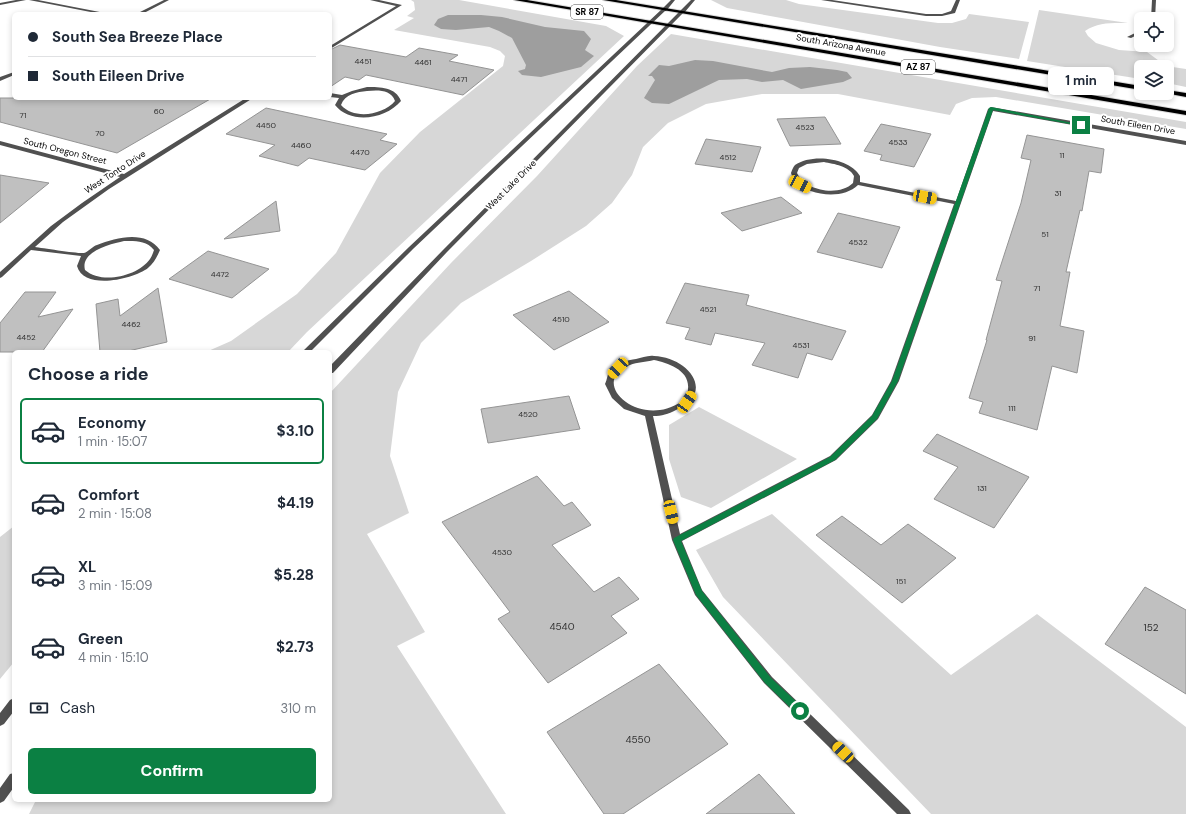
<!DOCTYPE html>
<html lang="en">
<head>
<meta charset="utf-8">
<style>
  body { margin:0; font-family:"DM Sans",sans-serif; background:#f2f2f3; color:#1f2937; height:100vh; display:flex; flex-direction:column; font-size:15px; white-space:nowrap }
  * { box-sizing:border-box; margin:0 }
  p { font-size:13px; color:#747a83 }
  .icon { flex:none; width:22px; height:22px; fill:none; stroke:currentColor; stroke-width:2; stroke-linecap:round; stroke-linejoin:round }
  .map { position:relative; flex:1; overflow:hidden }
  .sheet { position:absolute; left:12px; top:350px; width:320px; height:452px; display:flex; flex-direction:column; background:#fff; border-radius:6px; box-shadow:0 2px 6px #0003 }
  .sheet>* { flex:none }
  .hud { position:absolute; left:12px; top:12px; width:320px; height:88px; border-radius:6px; box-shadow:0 2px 6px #0003; display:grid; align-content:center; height:88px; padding:0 16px; background:#fff }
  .buttons { position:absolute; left:1134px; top:12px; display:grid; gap:8px }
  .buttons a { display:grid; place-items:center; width:40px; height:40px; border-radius:6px; background:#fff; box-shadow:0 2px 6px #0003; font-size:20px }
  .end { position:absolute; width:18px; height:18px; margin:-9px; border:5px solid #0b8043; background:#fff; box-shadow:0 0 0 2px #fff }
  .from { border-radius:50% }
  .bubble { position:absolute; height:28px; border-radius:6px; background:#fff; box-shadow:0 2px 6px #0003; font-size:13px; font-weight:700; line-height:28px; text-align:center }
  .car { position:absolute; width:12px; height:24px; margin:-12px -6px; border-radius:5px; box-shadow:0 0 3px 1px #0007; background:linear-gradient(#f5c518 24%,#345 0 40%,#f5c518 0 76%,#345 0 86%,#f5c518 0) }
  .hud b { display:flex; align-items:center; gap:14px; height:38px; font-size:15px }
  .hud b+b { border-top:1px solid #e0e1e3 }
  .hud i { width:10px; height:10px; background:#1f2937 }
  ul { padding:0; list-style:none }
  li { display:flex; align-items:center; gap:12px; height:66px; margin:0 8px 6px; padding:0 8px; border:2px solid transparent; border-radius:6px }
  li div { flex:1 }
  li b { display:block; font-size:15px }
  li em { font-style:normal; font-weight:700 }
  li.selected { border-color:#0b8043 }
  li>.icon { width:36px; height:36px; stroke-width:1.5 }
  h2 { padding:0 16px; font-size:18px; line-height:48px }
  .pay { display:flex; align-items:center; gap:10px; height:44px; padding:0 16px; font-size:15px }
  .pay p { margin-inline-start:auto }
  .action { display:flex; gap:8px; margin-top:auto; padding:8px 16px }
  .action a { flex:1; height:46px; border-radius:6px; background:#0b8043; color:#fff; font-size:16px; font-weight:700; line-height:46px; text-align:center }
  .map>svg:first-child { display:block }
  .green { fill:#d7d7d7 }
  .water { fill:#9e9e9e }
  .building { fill:#c0c0c0; stroke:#949494 }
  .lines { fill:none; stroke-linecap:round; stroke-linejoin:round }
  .primary-casing { stroke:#dbdbdb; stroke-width:2 }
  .minor { fill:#505050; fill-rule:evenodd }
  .tertiary { fill:#505050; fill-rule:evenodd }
  .primary { fill:#000; fill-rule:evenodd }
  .route { fill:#0b8043 }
  .labels { text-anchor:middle; stroke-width:4; stroke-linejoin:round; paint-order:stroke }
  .number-label { font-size:8px; fill:#303030 }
  .shield { fill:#fff; stroke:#4c4c4c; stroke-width:1 }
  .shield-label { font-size:9px; font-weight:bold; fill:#000 }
  .far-street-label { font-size:9px; fill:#000; stroke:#fff }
  .near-number-label { font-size:10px; fill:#303030 }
</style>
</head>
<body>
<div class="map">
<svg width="1186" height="814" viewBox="0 0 1186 814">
  <rect width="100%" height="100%" fill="#fff"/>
  <path class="green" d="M411,0H459L606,26L624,36L307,332L288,352H206L231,341L297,294L336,253L380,173L420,132L503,66L505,56L500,51L490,47L394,30L414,18L407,16L415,10L414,2Z
    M711,0H786L799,4L938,23H952L966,19L969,14L1029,22L1019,59L940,47L727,8Z
    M1039,10L1128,23C1112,23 1098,22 1085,31L1088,36L1096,43L1119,50L1147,52L1166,66L1186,69V87L1167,83V67H1141V79L1027,61Z
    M671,34L1186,122V129L996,97L972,98L956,104L950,115L838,94H762L706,104L668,123L643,147L632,175L612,203L586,226L531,261L461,303L421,343L398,392L390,456L409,513L367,534L425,632L397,646L506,814H29L36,800H330V393L451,263L537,176L637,66Z
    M699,407L797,459L711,508L681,497L669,459V425Z
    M772,514L951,675L1037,614L1186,727V814H931L723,597L696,550Z
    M14,526V662L0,679V537Z"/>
  <path class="water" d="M448,15H481L502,17L545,27L584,31L591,39L585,50L594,56L581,67L541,77L522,75L518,71L525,69L526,65L512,38L499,31L489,27L456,30L441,29L434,25L438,19Z
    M695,60L713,61L772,72L789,68L810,67L837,70L847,72L852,78L843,82L801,89L783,80L762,82L747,79L719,80L669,104L652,103L644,98L655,80L652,76H648L659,65L669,66Z"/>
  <path class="building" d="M340,45L406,57L419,48L458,55L449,61L494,70L463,95L366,75L359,80L345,77L330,87V50Z
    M0,98H212L117,153L0,122Z
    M266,108L387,134L380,140L397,144L365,170L309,158L298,166L259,156L275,145L226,134Z
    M825,117L841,144L790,146L777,119Z
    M881,124L931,134L914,167L880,160L882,155L864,151Z
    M1027,135L1104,149L1101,173L1089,171L1082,211L1080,210L1066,272H1070L1060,326L1084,331L1077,373L1052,366L1037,430L979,413L983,402L969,398L987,340H986L1002,281L996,280L1021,203L1031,160L1021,158Z
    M706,139L761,147L752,172L695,164Z
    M0,175L49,183L0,223Z
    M781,197L802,213L742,231L721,213Z
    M276,201L280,231L224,239Z
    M838,213L900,227L882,268L817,252Z
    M208,251L269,269L232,298L169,279Z
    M685,283L749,295L746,305L846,331L832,360L807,353L798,378L752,365L765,343L715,333L711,345L685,339L690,328L666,323Z
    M158,288L167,342L124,352H100L96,304L118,299L120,316Z
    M569,291L609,322L554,350L513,315Z
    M25,292H56L38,317L73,309L42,352H0V323Z
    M569,396L580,429L488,443L481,409Z
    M937,434L1029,477L994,528L934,499L958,467L923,451Z
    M537,476L564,506L572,502L591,525L552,545L594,592L619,577L639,599L611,616L627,633L548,683L498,619L510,612L442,522Z
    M842,516L881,545L908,524L956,558L902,603L816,535Z
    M1145,587L1186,610V694L1105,644Z
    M659,664L728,744L623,814H604L547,732Z
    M759,774L795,814H706Z"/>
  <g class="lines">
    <defs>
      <path id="primary" d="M514,0H527L1186,111V115Z
        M603,0H616L1141,86V90Z
        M1167,90L1186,93V97L1165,93H1167Z"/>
    </defs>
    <use href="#primary" class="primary-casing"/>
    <path class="minor" d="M16,0H26L0,5V3Z
      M29,0H38L110,14H101Z
      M164,0H169L142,14H136Z
      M370,0H379L402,5L330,49V46L396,6Z
      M671,0H675L666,11H662V9Z
      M691,0H695L684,13H680V11Z
      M821,0H832L926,14H942L951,11L956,0H960L955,13L942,16H926Z
      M1152,0H1156L1155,19H1151Z
      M1141,30V33L1131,38L1127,37Z
      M14,72V75L0,81V77Z
      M367,87C380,87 396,87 401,101C386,119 351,125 335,105L339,98L330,97V93L342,95L352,91ZM367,91C377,90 391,89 395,101C383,115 354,120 341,105C345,94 357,92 367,91Z
      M246,98H253L109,189L63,222L35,247C42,248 80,254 84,253C88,252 93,246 97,245C117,237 146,230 160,250C157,257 154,263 148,268C134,279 84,291 77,266L81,256L31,250L2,277L0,278V272L51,226L82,203L120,177L0,145V141L124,174ZM124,241C135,241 146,240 154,250C153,253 152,256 150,259C138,276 102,285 85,270C80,251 111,244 124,241Z
      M991,107L1186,141V145L993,111L899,381L878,419L836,460L682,541L702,590L772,677L909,810L911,814H897L764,683L695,595L672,540L645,416L624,409L612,398L605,384C607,380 607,376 609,372C613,364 628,360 636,359C642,358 648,355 654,356C687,357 717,392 676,410C668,414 662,416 653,416L680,534L830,456L872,415L891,381L954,204L858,185C843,200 809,196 795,181C793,179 792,176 791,173C792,170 793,167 795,165C812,153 850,158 860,176V182L956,201L988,109ZM824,162C834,164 849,166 854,176L853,183C839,197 805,191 797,173L799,168L807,164ZM654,360C668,363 690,370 688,389C688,394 685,399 681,402C638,430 587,381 630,365C637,362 646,362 654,360Z"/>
    <path class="tertiary" d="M662,9L666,10L413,249L310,352H302L409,247Z
      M680,11L684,12L447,252L333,373H330V366L443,250Z
      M14,698V711L4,724L0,726V713L10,700Z
      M14,773V787L4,801L0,803V788L10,774Z"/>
    <use href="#primary" class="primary"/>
  </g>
  <path class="route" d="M991,107L1083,125L1081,126L993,110L898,381L877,419L835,460L681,541L702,591L771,678L803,708L805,711L803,714L800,715L797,714L765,683L696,595L673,540L674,538L830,457L872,416L892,381L989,108Z"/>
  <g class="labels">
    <g class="number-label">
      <text x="363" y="64">4451</text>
      <text x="423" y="65">4461</text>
      <text x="459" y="82">4471</text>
      <text x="159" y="114">60</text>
      <text x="23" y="118">71</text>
      <text x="266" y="128">4450</text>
      <text x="805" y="130">4523</text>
      <text x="100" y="136">70</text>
      <text x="898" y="145">4533</text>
      <text x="301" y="148">4460</text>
      <text x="360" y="155">4470</text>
      <text x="1062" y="158">11</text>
      <text x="728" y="160">4512</text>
      <text x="1058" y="196">31</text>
      <text x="1045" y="237">51</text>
      <text x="858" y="245">4532</text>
      <text x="220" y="277">4472</text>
      <text x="1037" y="291">71</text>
      <text x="708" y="312">4521</text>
      <text x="561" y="322">4510</text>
      <text x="131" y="327">4462</text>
      <text x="26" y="340">4452</text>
      <text x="1032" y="341">91</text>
      <text x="801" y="348">4531</text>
      <text x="1012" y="411">111</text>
      <text x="528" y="417">4520</text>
      <text x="982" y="491">131</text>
      <text x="502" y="555">4530</text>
      <text x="901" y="584">151</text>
    </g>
    <g class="shield">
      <rect x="571" y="5" width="32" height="14" rx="3"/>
      <rect x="901" y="60" width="34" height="14" rx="3"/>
    </g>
    <g class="shield-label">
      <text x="587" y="15">SR 87</text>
      <text x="918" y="70">AZ 87</text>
    </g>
    <g class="far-street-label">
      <text transform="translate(841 45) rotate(10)" y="3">South Arizona Avenue</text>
      <text transform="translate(1138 125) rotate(10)" y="3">South Eileen Drive</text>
      <text transform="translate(65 151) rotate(14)" y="3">South Oregon Street</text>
      <text transform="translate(115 172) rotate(-33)" y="3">West Tonto Drive</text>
      <text transform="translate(511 185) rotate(-45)" y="3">West Lake Drive</text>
    </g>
    <g class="near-number-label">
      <text x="562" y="630">4540</text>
      <text x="1151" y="631">152</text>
      <text x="638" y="743">4550</text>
    </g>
  </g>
</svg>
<div class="buttons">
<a><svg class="icon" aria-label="locate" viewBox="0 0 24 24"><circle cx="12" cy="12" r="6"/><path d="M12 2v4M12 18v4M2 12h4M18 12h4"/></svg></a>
<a><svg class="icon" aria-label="layers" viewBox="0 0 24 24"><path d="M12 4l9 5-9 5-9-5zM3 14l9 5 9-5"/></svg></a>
</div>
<i class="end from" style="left:800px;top:711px"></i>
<i class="end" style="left:1081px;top:125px"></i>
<div class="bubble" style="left:1048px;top:67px;width:66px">1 min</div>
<i class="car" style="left:800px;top:184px;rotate:116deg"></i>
<i class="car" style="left:925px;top:197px;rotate:101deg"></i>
<i class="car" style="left:618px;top:368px;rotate:223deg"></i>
<i class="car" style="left:687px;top:402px;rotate:34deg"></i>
<i class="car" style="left:671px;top:512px;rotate:167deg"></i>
<i class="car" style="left:843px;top:752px;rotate:314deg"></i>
<div class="hud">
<b><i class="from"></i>South Sea Breeze Place</b>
<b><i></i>South Eileen Drive</b>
</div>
<section class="sheet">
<h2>Choose a ride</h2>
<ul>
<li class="selected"><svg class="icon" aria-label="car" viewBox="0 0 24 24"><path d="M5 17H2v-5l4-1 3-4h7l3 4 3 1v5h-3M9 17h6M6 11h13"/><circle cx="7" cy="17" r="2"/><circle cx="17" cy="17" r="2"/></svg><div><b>Economy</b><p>1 min · 15:07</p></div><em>$3.10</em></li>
<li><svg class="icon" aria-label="car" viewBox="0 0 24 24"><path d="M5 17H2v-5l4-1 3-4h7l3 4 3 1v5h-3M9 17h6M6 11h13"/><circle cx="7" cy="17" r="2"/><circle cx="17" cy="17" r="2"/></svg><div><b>Comfort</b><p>2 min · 15:08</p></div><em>$4.19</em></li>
<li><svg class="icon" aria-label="car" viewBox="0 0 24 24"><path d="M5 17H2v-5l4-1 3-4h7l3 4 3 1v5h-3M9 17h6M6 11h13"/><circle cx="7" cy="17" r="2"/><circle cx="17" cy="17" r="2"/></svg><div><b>XL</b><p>3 min · 15:09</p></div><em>$5.28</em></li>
<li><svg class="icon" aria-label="car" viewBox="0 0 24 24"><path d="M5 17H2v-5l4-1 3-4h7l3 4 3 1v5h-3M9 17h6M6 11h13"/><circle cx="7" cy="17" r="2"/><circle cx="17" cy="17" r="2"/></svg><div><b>Green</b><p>4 min · 15:10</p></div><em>$2.73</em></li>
</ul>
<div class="pay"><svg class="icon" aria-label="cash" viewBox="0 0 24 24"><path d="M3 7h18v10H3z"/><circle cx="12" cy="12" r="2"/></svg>Cash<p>310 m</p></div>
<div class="action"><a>Confirm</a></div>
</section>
</div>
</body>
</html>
